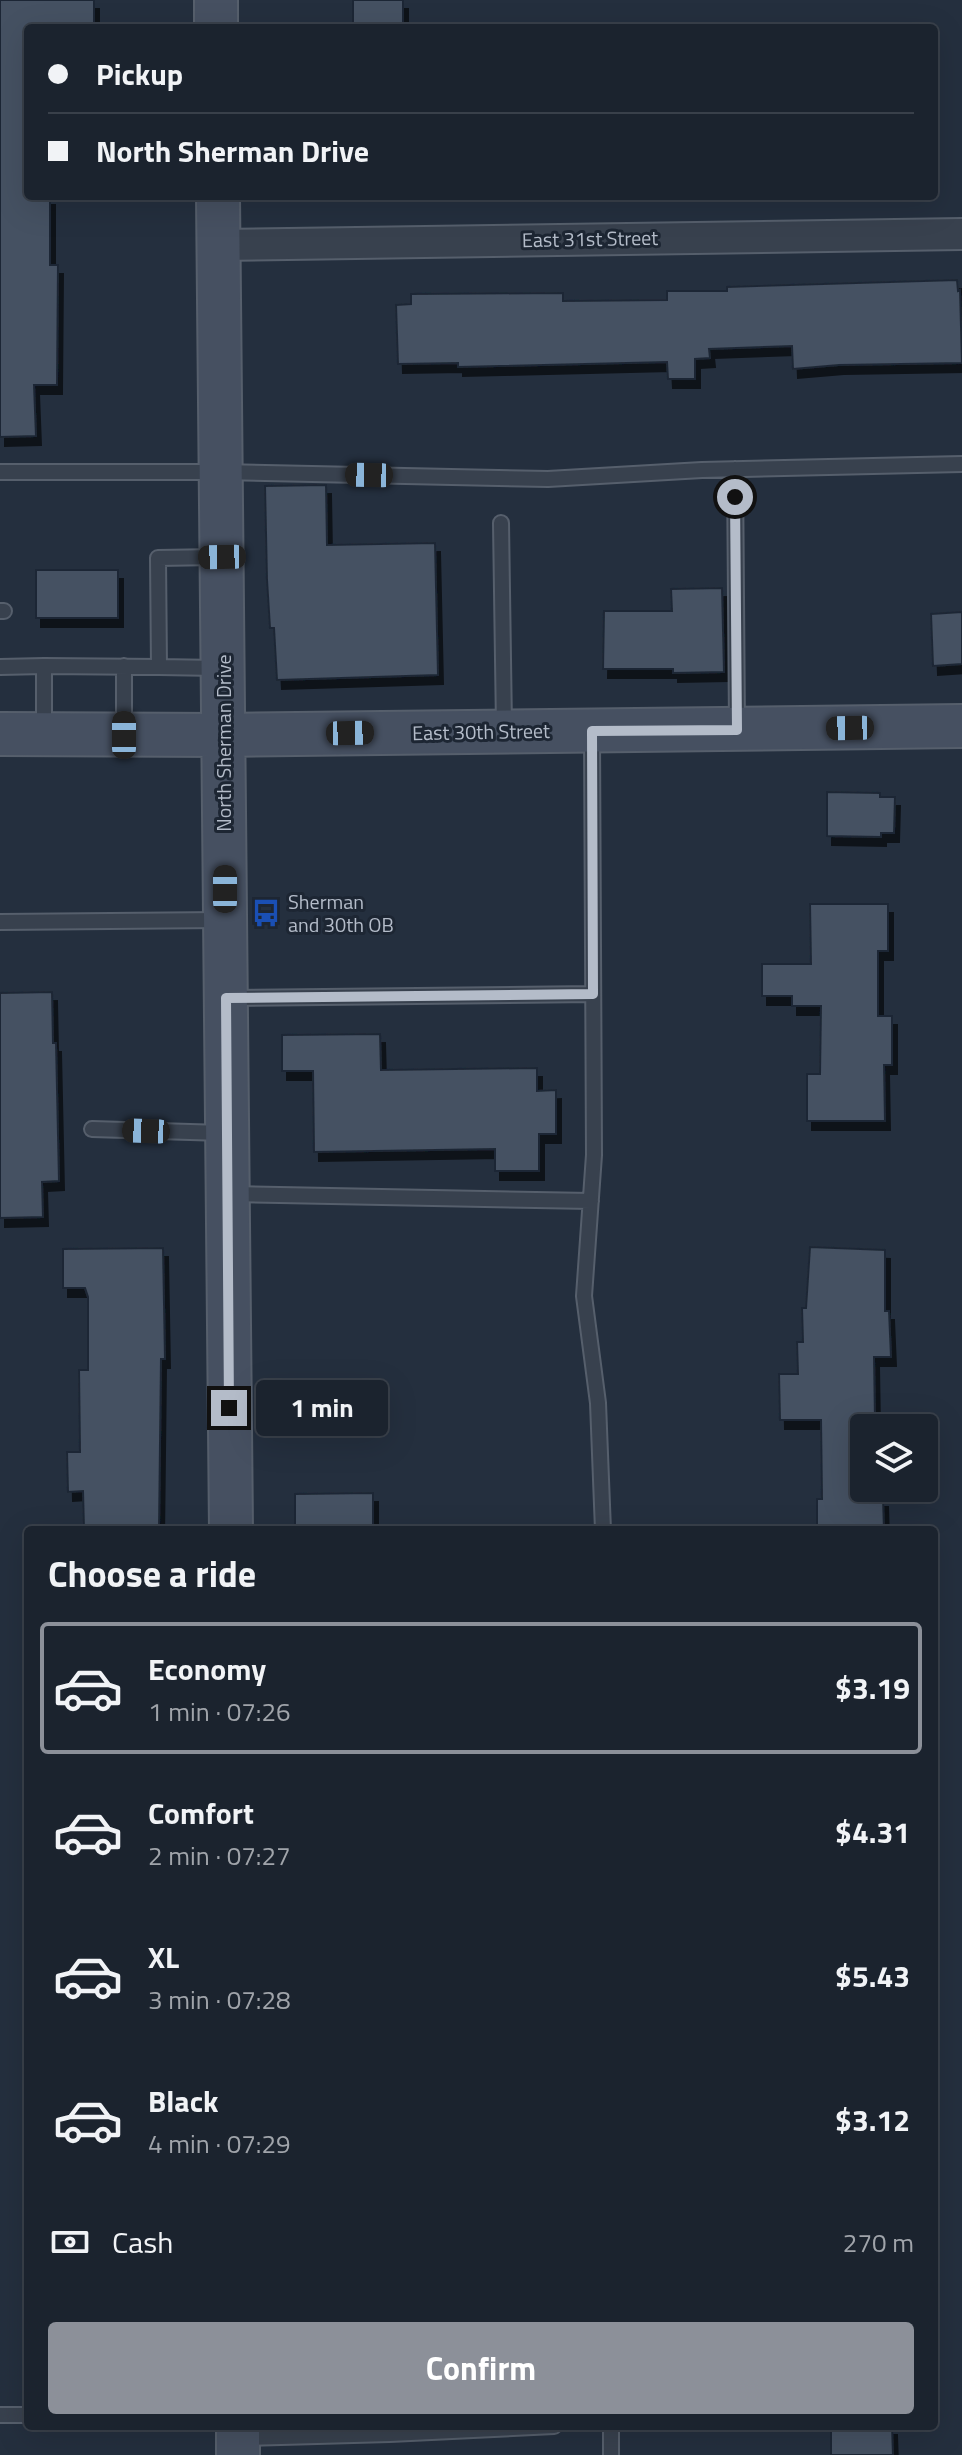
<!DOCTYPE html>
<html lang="en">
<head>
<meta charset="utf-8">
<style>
  body { margin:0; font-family:"Titillium Web",sans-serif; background:#242b36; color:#f1f3f6; height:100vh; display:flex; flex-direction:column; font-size:30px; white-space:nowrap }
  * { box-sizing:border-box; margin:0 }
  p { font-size:26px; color:#a0a4aa }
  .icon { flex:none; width:44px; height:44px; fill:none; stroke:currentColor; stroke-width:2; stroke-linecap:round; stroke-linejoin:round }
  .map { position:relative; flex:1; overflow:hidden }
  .drawer { position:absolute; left:24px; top:1526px; width:914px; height:904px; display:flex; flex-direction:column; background:#1b232e; border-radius:8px; box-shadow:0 8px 32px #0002,0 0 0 2px #39404a }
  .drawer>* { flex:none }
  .guide { position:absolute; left:24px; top:24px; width:914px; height:176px; border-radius:8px; box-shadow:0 8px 32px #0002,0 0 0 2px #39404a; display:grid; align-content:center; height:176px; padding:0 24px; background:#1b232e }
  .buttons { position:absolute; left:850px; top:1414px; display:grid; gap:16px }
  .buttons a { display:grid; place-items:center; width:88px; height:88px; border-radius:8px; background:#1b232e; box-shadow:0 8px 32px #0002,0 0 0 2px #39404a; font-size:40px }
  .end { position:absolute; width:36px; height:36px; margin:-18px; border:10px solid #b4bcc9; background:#111; box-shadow:0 0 0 4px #111 }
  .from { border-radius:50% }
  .bubble { position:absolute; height:56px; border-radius:8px; background:#1b232e; box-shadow:0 8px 32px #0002,0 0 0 2px #39404a; font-size:26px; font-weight:700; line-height:56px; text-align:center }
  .car { position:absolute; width:24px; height:48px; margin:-24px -12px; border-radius:10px; box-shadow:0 0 6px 2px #0007; background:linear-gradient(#222 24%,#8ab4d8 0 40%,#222 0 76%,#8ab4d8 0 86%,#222 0) }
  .guide b { display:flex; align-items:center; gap:28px; height:76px; font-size:30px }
  .guide b+b { border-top:2px solid #39404a }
  .guide i { width:20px; height:20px; background:#f1f3f6 }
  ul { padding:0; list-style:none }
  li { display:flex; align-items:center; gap:24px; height:132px; margin:0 16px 12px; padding:0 8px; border:4px solid transparent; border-radius:8px }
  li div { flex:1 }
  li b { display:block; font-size:30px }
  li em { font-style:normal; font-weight:700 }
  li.active { border-color:#8c9099 }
  li>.icon { width:72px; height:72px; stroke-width:1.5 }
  h2 { padding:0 24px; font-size:36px; line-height:96px }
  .pay { display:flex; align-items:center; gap:20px; height:88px; padding:0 24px; font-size:30px }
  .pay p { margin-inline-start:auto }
  .button { display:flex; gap:16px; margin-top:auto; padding:16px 24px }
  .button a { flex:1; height:92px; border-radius:8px; background:#8c9099; color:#fff; font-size:32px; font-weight:700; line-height:92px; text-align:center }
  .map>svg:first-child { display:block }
  .building { fill:#455162; stroke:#1f2835; stroke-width:2; filter:url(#shadow) }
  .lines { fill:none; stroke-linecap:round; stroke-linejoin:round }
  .lane-casing { stroke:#565f6c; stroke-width:18 }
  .street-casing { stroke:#565f6c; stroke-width:34 }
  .secondary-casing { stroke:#565f6c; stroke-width:46 }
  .lane { stroke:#38414e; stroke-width:14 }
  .street { stroke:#38414e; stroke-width:30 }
  .secondary { stroke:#465061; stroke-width:42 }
  .route { stroke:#b4bcc9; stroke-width:10 }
  .labels { text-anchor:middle; stroke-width:6; stroke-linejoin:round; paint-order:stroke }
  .street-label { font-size:20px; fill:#b4bcc9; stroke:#1d2633 }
  .poi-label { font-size:20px; fill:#b4bcc9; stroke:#1d2633; text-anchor:start }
</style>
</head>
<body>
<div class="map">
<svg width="962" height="2455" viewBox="0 0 962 2455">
  <defs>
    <filter id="shadow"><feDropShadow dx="5" dy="9" stdDeviation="0" flood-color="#0009"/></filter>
  </defs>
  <rect width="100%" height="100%" fill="#242f3e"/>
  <path class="building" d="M0,0H94V28H28V196H50V265H58L57,385H34L36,436L0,437Z
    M353,0H403V28H353Z
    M957,280L958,291L960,290L962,363L839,365L793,369L792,346L709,349L710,358L695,359V379H668L667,362L458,367V363L398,364L396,305L411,304V294L563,293V301L667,300V291H727V287Z
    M326,485L327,545L435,543L438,675L277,680L274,628H270L267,580L265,486Z
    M36,570H118V618H36Z
    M722,588L724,672L673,673V669H603L604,611H672L671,589Z
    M962,612V664L933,666L931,614Z
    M827,792L880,793V797H895L894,833H881V837L827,836Z
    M810,904H888V951H878V1016H892V1065H884L885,1121H807V1074H820L821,1006H792V996H762V964H811Z
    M52,992L53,1043H56L59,1181L42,1182L43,1217L0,1218V993Z
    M380,1034L381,1070L537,1068V1091L556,1090V1134H539V1171H495V1149L314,1152L313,1071H282V1035Z
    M810,1247L885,1250V1311H889L891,1357H874L875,1419H864V1498H883L884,1530H817V1499H822L821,1420H780L779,1374H798L797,1342H803L802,1308H806Z
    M163,1248L165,1359H161L159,1530H84L83,1491L68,1492L67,1452H80L79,1370H88V1297L85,1288H63V1249Z
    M373,1493V1530H295V1494Z
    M831,2426H892L893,2455H831Z"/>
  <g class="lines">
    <defs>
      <path id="lane" d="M735,469L737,725
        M0,472H221L548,479L702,470L962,464
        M501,523L504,727
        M0,611H4
        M124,666V729
        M0,667L44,666
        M159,667L218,668
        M44,731V666L159,667L158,558L217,557
        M592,736L594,1155L584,1296L598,1403L603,1530
        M0,922L221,920
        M230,998L593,994
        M92,1129L223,1133
        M232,1194L591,1201
        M0,2415H28
        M242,2438L390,2434L554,2426
        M611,2455V2426"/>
      <path id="street" d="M218,245L962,234"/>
      <path id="secondary" d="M216,0V28
        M218,196L231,1530
        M0,734L223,735L962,726
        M238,2455V2426"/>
    </defs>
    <use href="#lane" class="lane-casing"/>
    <use href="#street" class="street-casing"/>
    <use href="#secondary" class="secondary-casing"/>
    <use href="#lane" class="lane"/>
    <use href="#street" class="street"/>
    <use href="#secondary" class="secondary"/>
  </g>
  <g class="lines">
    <path class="route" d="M229,1408L226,998L593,994L592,731L737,730L735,497"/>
  </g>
  <defs>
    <symbol id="bus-bare" viewBox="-9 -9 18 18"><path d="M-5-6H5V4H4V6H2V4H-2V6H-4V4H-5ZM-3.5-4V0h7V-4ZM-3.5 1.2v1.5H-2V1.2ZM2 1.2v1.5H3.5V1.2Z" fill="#1a4fb4" stroke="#1d2633" stroke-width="2.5" paint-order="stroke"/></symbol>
  </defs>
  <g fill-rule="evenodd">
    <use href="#bus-bare" x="246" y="893" width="40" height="40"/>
  </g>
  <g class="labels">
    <g class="street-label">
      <text transform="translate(590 239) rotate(-1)" y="7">East 31st Street</text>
      <text transform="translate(481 732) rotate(-1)" y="7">East 30th Street</text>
      <text transform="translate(224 743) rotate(-90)" y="7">North Sherman Drive</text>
    </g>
    <g class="poi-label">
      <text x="288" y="909">Sherman<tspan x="288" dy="23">and 30th OB</tspan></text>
    </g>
  </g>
</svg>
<div class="buttons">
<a><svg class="icon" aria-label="layers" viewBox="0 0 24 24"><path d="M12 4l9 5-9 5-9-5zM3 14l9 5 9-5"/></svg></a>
</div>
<i class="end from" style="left:735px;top:497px"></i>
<i class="end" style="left:229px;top:1408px"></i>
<div class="bubble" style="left:256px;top:1380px;width:132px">1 min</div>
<i class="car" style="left:369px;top:475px;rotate:271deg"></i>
<i class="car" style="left:222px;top:557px;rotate:269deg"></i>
<i class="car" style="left:850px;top:728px;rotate:269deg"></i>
<i class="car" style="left:350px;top:733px;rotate:89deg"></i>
<i class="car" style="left:124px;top:735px;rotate:0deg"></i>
<i class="car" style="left:225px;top:889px;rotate:0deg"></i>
<i class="car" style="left:146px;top:1131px;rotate:272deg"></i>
<div class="guide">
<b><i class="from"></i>Pickup</b>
<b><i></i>North Sherman Drive</b>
</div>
<section class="drawer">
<h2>Choose a ride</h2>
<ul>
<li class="active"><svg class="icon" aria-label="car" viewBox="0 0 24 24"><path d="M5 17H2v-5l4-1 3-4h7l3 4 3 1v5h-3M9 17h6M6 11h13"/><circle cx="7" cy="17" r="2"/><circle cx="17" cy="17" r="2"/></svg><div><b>Economy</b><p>1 min · 07:26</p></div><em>$3.19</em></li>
<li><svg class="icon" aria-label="car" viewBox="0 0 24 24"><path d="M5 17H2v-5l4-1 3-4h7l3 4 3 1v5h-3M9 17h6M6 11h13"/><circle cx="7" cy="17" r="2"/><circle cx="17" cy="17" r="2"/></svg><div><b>Comfort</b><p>2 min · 07:27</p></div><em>$4.31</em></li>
<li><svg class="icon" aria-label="car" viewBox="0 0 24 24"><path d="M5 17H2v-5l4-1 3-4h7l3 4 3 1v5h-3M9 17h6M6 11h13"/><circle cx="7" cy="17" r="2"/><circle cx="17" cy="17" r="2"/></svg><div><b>XL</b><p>3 min · 07:28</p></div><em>$5.43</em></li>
<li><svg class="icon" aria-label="car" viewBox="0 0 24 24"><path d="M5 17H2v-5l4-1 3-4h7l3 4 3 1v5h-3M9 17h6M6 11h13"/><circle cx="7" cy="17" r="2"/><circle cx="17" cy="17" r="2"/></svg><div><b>Black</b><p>4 min · 07:29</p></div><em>$3.12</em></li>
</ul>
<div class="pay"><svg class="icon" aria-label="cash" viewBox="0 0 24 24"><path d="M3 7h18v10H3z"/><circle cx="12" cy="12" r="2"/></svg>Cash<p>270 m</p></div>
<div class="button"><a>Confirm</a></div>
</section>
</div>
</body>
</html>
